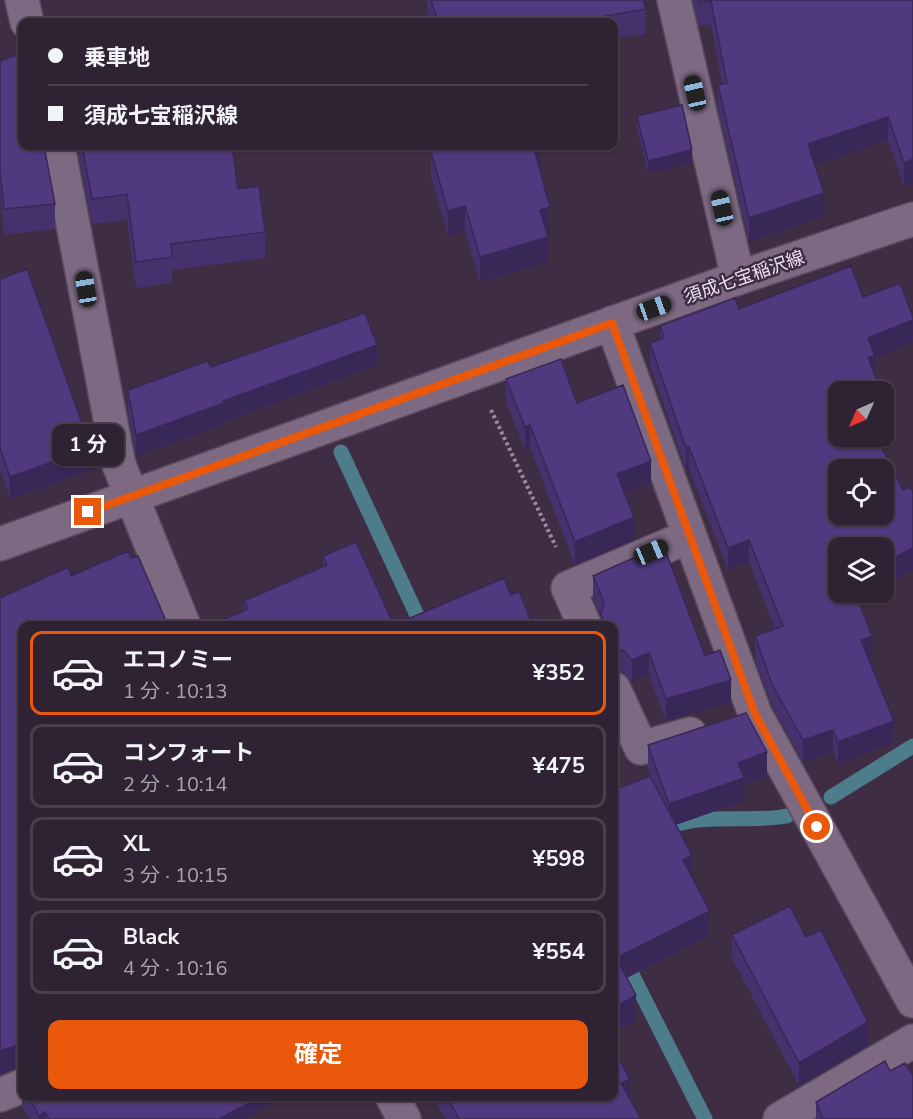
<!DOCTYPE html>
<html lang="ja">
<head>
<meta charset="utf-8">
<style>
  body { margin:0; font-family:"Nunito Sans","Noto Sans JP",sans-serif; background:#372a3a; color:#f1f3f6; height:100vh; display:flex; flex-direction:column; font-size:22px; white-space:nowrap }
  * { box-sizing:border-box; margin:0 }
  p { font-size:20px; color:#a7a4ac }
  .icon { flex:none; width:33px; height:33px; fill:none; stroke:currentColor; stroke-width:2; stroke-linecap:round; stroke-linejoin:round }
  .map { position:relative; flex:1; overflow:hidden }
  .sheet { position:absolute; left:18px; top:621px; width:600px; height:480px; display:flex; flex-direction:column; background:#2f2232; border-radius:12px; box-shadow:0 2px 4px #0004,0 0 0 2px #4a3f4d }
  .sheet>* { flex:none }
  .top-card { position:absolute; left:18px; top:18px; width:600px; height:132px; border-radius:12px; box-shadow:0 2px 4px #0004,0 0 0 2px #4a3f4d; display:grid; align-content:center; height:132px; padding:0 30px; background:#2f2232 }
  .needle { width:39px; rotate:225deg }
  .buttons { position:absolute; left:828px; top:381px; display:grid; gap:12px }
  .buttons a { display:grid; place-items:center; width:66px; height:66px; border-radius:12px; background:#2f2232; box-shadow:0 2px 4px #0004,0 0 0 2px #4a3f4d; font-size:30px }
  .end { position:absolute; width:27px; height:27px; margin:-14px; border:8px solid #ea580c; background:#fff; box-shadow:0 0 0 3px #fff }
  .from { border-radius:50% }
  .bubble { position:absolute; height:42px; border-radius:12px; background:#2f2232; box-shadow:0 2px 4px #0004,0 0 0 2px #4a3f4d; font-size:20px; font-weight:700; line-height:42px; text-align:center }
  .car { position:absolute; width:18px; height:36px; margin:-18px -9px; border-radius:8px; box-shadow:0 0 4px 2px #0007; background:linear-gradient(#222 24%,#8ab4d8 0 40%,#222 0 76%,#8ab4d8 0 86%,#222 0) }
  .top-card b { display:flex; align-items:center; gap:21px; height:57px; font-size:22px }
  .top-card b+b { border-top:2px solid #4a3f4d }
  .top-card i { width:15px; height:15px; background:#f1f3f6 }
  ul { padding:10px 0 0; list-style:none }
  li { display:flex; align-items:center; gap:18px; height:84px; margin:0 12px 9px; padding:0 18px; border:3px solid #4a3f4d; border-radius:12px }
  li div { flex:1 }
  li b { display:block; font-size:22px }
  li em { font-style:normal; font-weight:700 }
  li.active { border-color:#ea580c }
  li>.icon { width:54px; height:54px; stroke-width:1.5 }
  .action { display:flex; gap:12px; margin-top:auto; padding:12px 30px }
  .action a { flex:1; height:69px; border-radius:12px; background:#ea580c; color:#fff; font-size:24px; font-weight:700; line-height:69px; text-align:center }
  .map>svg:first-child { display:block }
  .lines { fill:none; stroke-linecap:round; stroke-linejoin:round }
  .stream { stroke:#4d7d8a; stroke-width:15 }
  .minor-casing { stroke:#5a4a5d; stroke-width:36 }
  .secondary-casing { stroke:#5a4a5d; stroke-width:36 }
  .path { stroke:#9a8b9d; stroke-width:4; stroke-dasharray:3 3; stroke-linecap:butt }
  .minor { stroke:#7d6982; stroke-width:33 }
  .secondary { stroke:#7d6982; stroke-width:33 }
  .wall { fill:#45316c }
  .shaded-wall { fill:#382858 }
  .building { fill:#50397e; stroke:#382858; stroke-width:1.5; fill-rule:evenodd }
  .route { stroke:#ea580c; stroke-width:8 }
  .labels { text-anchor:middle; stroke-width:5; stroke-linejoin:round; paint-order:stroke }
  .street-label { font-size:18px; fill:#eee2f0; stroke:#3f2d43 }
</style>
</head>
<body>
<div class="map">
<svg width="913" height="1119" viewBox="0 0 913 1119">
  <rect width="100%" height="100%" fill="#3f2d43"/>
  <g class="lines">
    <path class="stream" d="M341,452L422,626
      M831,797L913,746
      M669,827C702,813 750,823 787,816
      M614,939L705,1119"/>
    <defs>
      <path id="minor" d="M22,0L27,22
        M674,0L738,278
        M58,146L119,465L184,626
        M612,323L755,714L913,1001
        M585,626L568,588L690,536
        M614,689L641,748L690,734
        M0,1095L22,1086
        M392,1096L404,1119
        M780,1119L913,1041"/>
      <path id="secondary" d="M0,544L738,278L913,219"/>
    </defs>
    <use href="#minor" class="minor-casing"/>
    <use href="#secondary" class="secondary-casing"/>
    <path class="path" d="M491,410L556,547"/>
    <use href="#minor" class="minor"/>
    <use href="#secondary" class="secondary"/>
  </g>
  <path class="wall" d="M427,0H643L646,9V34L614,39V22H431L427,8Z
    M693,0H913V183L904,186L888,140L815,165L824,216L749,242L718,109V85L722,84L711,24L699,26Z
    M0,61L55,204V229L4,235L0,196Z
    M637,116L692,163L648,173L637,128Z
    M77,146H232L238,189L265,232V258L172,270V283L136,288L127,220L92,224Z
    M442,146H538L540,170L550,232L547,233L548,262L480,282L465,231L448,236L431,177V152L442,149Z
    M0,279L91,470L10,499L0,470Z
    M739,309L875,358V375L879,392H838L903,490L913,493V570L884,585V548L857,598L872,658L869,660L894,743L838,764L833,752L803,762L772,706L755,659V636L775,629L749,562L728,570L689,469L686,470L650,365V343L660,339V326Z
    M377,365L224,422V424L136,456L128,410V390L211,367Z
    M506,379L577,403L651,484L625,493L634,540L575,565L530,448L525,450L506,402Z
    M323,556L394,625L511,595L533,626H225V619L244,611V601L323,567Z
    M131,558L166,626H22V1068L15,1069L0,1074V598Z
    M650,558L705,656L731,702L666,721L649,675L632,682L624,673L614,671V626H601V615L593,598V576Z
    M648,745L767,776L744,784V801L676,825L710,935L627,978L636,1020L614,1032L651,777L648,768Z
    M732,935L806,937L868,1046L799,1086L732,958Z
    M890,1071L913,1119H816V1102Z
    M22,1083V1096H287L249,1117V1119H29L22,1106Z
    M433,1096H614L630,1098L641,1119H445Z"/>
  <path class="shaded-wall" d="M614,63H616V88H614Z
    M888,117V140L808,168V144Z
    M540,150V175L535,152Z
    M692,150V163L648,173V161Z
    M913,159V183L904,186V163Z
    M824,193V216L749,242V218Z
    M465,206V231L448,236V211Z
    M550,207V232L540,235V210Z
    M548,237V262L480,282V257Z
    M913,320V342L875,358V378L868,380V338Z
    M377,345V365L224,422V424L136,456V435L223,401Z
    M879,386V392H863Z
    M530,425V448L525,450V427Z
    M689,447V469L686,470V448Z
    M91,448V470L10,499V477Z
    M651,461V484L617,496V474Z
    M634,517V540L575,565V542Z
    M749,540V562L728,570V548Z
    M913,548V570L884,585V563Z
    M850,592H869L850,602Z
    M166,621V626H156Z
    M872,636V658L861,662V640Z
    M649,653V675L632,682V660Z
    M731,680V702L666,721V699Z
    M894,721V743L838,764V742Z
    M833,730V752L803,762V740Z
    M767,752V776L744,784V801L669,827V804L738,763Z
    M692,855V880L683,860Z
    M710,911V935L616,983V958Z
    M636,995V1020L614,1032V1008Z
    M868,1022V1046L799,1086V1063Z
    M15,1046V1069L0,1074V1051Z
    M630,1079V1103L621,1083Z
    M245,1096H287L249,1117V1119H219Z
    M45,1112V1119H39V1116Z"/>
  <path class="building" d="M431,0H643L646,9L605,16L606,22H438Z
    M699,0H913V159L904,163L888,117L808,144L824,193L749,218L718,85L727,83L711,1L699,3Z
    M22,53V146H44L55,204L4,209L0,170V61Z
    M614,53L616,63H614Z
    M682,105L692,150L648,161L637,116Z
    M82,146H232L238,189L259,186L265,232L171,244L172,257L136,262L127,194L92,199Z
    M447,146H538L540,150L535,152L550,207L540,210L548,237L480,257L465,206L448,211L431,152L448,147Z
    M851,266L863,297L900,283L913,317V320L868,338L875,356L868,357L879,386L863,392H838V436H876L903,490L910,487L913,493V548L884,563V548H838V592H855L872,636L861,640L894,721L838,742L833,730L803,740L772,684L755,636L783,626L749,540L728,548L689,447L686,448L650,343L664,338L660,326L735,298L739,309ZM838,470H884V514H838Z
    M27,269L91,448L10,477L0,448V279Z
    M365,313L377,345L223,401L224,403L136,435L128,390L208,361L211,367Z
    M561,359L577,403L623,385L651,461L617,474L634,517L575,542L530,425L525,427L506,379Z
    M356,542L394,625L504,578L511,595L519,591L533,626H228L225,619L248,609L244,601L327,565L323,556Z
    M128,551L131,558L138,556L166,621L156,626H22V1045L15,1046L0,1051V598L68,567L71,576Z
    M647,552L650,558L666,552L705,656L720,650L731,680L666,699L649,653L632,660L624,651L614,649V626H605L601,614L604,605L602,597L593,576Z
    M746,713L767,752L738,763L744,778L669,804L648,745Z
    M650,776L692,855L683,860L710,911L616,958L636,995L614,1008V790Z
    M790,906L806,937L821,930L868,1022L799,1063L732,935Z
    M614,1049L630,1079L621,1083L641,1119H459L447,1096H614Z
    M885,1061L890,1071L905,1063L913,1076V1119H823L816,1102Z
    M29,1096H245L249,1103L219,1119H49L45,1112L39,1116Z"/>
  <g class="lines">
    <path class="route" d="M88,512L612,323L755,714L817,827"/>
  </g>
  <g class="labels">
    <g class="street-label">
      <text transform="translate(744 277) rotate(-19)" y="6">須成七宝稲沢線</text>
    </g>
  </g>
</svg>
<div class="buttons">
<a><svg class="needle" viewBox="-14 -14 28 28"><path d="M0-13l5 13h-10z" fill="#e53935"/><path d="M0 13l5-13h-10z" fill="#a7a4ac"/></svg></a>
<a><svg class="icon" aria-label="locate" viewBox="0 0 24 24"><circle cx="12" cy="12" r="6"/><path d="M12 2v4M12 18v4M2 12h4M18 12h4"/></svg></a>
<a><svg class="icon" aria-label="layers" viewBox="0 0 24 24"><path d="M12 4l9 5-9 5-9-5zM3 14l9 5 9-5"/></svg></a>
</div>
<i class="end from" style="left:817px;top:827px"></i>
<i class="end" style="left:88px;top:512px"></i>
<div class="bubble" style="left:52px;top:424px;width:72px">1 分</div>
<i class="car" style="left:695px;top:93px;rotate:347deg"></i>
<i class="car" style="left:722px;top:208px;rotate:347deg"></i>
<i class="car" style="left:86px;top:289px;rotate:350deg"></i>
<i class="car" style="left:654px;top:308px;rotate:70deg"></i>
<i class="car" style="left:651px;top:552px;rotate:67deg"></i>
<div class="top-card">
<b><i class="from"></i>乗車地</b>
<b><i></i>須成七宝稲沢線</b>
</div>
<section class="sheet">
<ul>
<li class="active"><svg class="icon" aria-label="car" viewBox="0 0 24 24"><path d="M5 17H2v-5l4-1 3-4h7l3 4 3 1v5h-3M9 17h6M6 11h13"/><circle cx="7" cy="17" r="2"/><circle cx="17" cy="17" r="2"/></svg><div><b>エコノミー</b><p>1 分 · 10:13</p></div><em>¥352</em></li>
<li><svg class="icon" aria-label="car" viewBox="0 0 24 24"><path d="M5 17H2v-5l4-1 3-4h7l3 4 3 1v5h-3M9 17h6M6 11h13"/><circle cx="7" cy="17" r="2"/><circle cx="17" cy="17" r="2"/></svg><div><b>コンフォート</b><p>2 分 · 10:14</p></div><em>¥475</em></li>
<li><svg class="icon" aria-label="car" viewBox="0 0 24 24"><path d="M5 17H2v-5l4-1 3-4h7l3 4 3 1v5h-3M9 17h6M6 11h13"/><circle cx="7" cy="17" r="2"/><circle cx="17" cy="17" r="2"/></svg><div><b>XL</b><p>3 分 · 10:15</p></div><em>¥598</em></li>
<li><svg class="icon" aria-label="car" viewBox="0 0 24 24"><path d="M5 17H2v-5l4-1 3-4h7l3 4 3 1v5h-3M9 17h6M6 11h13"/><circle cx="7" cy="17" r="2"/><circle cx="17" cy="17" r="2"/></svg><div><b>Black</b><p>4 分 · 10:16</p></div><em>¥554</em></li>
</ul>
<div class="action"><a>確定</a></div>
</section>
</div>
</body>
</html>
